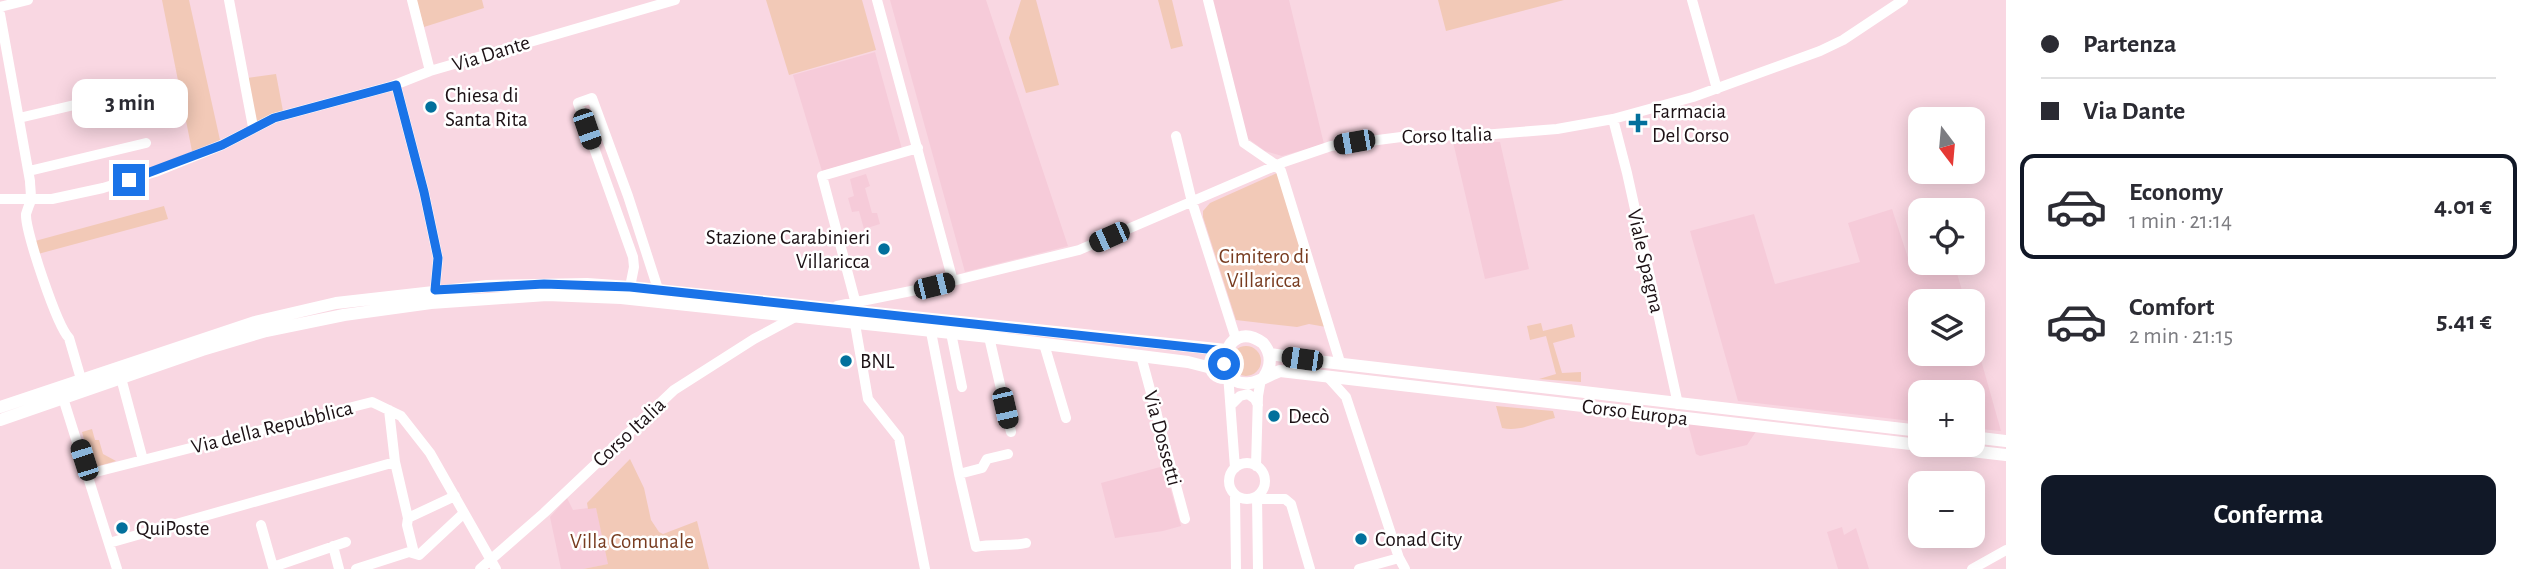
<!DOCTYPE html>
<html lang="it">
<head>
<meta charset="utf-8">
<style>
  body { margin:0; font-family:"Alegreya Sans",sans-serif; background:#f2f2f3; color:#2b2b33; height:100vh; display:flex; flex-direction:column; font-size:26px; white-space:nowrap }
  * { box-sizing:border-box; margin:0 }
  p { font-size:23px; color:#7c7c81 }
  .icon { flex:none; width:38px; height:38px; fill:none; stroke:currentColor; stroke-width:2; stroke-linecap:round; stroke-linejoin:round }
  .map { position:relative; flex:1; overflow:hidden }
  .sheet { display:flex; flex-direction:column; background:#fff; width:525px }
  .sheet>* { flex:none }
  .guide { display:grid; align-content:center; height:154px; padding:0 35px; background:#fff }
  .needle { width:46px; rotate:164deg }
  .fabs { position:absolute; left:1908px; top:107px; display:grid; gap:14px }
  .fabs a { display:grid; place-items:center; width:77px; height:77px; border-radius:14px; background:#fff; box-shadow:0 4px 18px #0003; font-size:35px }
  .end { position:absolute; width:32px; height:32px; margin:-16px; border:9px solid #1a73e8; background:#fff; box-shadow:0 0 0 4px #fff }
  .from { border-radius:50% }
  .bubble { position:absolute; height:49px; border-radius:14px; background:#fff; box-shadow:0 4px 18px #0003; font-size:23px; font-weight:700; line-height:49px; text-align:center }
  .car { position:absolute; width:21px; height:42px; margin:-21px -10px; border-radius:9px; box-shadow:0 0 5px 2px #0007; background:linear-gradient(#222 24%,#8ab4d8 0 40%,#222 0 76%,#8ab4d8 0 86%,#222 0) }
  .guide b { display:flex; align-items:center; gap:24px; height:66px; font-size:26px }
  .guide b+b { border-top:2px solid #e1e1e2 }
  .guide i { width:18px; height:18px; background:#2b2b33 }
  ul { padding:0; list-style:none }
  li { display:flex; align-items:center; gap:21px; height:105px; margin:0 14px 10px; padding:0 21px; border:4px solid transparent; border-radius:14px }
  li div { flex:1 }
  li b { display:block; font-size:26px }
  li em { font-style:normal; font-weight:700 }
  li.active { border-color:#111827 }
  li>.icon { width:63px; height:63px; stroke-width:1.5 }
  .cta { display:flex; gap:14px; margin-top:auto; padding:14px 35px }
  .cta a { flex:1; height:80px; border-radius:14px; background:#111827; color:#fff; font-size:28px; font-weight:700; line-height:80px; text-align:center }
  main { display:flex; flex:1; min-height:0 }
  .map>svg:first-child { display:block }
  .built { fill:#f6cbd9 }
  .green { fill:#f2c9b7 }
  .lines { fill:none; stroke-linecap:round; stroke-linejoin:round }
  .minor { stroke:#fff; stroke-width:10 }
  .major { stroke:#fff; stroke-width:12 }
  .route { stroke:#1a73e8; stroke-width:9 }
  .poi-dot { fill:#02709c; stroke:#fff; stroke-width:2.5 }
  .labels { text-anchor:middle; stroke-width:5; stroke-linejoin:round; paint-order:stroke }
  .street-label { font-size:21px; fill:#1c1115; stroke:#fff }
  .poi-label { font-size:21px; fill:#1c1115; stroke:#fff; text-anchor:start }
  .park-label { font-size:21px; fill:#783c20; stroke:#fff }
</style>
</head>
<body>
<main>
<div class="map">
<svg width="2006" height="569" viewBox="0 0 2006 569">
  <rect width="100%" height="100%" fill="#f9d7e2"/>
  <path class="built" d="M890,0H986L1068,246L965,272Z
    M1212,0H1289L1324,144L1282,156L1265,151L1246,137Z
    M875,52L902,149L822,171L793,75Z
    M1453,142H1500L1529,269L1485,279Z
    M866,174L870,186L865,188L872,213H877L880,224L864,229L859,211L852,212L848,198L854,196L850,179Z
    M1892,209L1908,258L1920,255V262L1954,263L1965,301H1920V354H1972V328L2001,431L1972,428V392H1920V422L1738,401L1690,231L1754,214L1775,284L1860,262L1848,223Z
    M1688,424L1757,430L1747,445L1700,456L1696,454Z
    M1164,466L1181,526L1163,531L1115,538L1101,483Z
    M567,498L573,510L596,507L609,564L583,569H561L550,517Z
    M1842,527L1844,535L1856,528L1869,569H1838L1827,532Z"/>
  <path class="green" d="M162,0H189L220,140L192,151Z
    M416,0H482L484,8L424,27Z
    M766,0H862L876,50L789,75Z
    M1021,0H1036L1059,85L1026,93L1009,38Z
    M1158,0H1172L1183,46L1171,49Z
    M1438,0H1564L1446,31Z
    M276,74L283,111L256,122L247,78Z
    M1277,173L1326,327L1309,324L1297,327L1236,320L1203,217V211L1210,203Z
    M164,206L168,219L38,254L35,241Z
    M1541,323L1543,331L1572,324L1575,337L1553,343L1562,373L1581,372V382L1539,379L1556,374L1546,336L1530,340L1527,326Z
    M1231 361a15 15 0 1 1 30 0a15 15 0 1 1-30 0Z
    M1496,406L1553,411L1555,418C1536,422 1521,432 1502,428Z
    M92,429L95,440H99L103,454L116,461L92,468L82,432Z
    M630,459L644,488L651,520L659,532L663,534L697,521L709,569H583L608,564L596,508L588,509L587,503Z"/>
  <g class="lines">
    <path class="minor" d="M229,0L253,127
      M412,0L430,71
      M877,0L953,281
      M1208,0L1244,143L1276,165L1281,171L1339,359L1338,364
      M1692,0L1717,89
      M0,7L28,0
      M0,14L30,181C30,188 32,196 30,203C29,205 27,211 26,214C25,231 57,326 69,338L81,379
      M396,85L424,192L438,258L435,290
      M19,118L134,91
      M1613,119L1627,173L1678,404
      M1176,136L1192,202L1236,339
      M29,171L146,143
      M0,199H52L103,188L155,172L222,145L274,118L392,86L430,71L675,0
      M630,287L634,267L633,257L578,103L592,98L628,196L658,289
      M856,304L822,176L918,148
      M837,306L916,290L1079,250L1284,162L1331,146L1409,136L1482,135L1557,129L1613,119L1693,97L1820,51L1843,40L1903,0
      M855,324L868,399L899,438L925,569
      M931,332L959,474L982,468L987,459L1008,454
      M951,333L962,387
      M989,337L1011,432
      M1044,344L1066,418
      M1141,356L1185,519
      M1228,374L1235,468
      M1327,376L1346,397L1399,558L1405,569
      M121,378L143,460
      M63,398L117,569
      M1232,404L1240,396L1248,394L1255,399L1258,405
      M395,462L408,518
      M1229 481a18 18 0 1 1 36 0a18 18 0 1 1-36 0Z
      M1256,466L1258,396L1261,379
      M88,474L372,402L401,416L430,453L496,569
      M959,474L976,547C993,543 1009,547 1026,543
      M1235,495L1236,569
      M1257,496L1258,569
      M1258,499H1285L1291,504L1310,569
      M261,525L273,567L346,542
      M109,543L395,462L389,410
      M333,546L339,569
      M414,553L407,525L408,518L455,496
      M356,569L409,552L419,555L464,513
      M480,569L544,513L674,390L754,339L795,317
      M1359,569L1399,558
      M1972,569L2006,550"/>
    <path class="major" d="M1270,354L1317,361L1920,431
      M1264,377C1272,365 1272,354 1263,343C1224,314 1207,388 1250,383C1258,383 1271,374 1280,371L2006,455
      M0,407L255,322L336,303L487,286L587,284L630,287L1226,350
      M0,420L202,350L266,331L344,315L431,303L547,295L621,298L989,337L1188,362L1227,372
      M1972,437L2006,441"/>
  </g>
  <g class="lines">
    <path class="route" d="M129,180L222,145L274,118L396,85L424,192L438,258L435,290L544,284L630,287L1226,351L1224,364"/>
  </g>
  <g class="poi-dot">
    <circle cx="431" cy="107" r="7"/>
    <path d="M1634.5 112.5h7v7h7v7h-7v7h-7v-7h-7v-7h7z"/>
    <circle cx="884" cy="249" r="7"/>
    <circle cx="846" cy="361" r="7"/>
    <circle cx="1274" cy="416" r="7"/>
    <circle cx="122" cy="528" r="7"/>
    <circle cx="1361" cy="539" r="7"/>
  </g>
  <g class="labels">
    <g class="street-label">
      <text transform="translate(491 53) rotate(-17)" y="7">Via Dante</text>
      <text transform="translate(1447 135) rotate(-2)" y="7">Corso Italia</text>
      <text transform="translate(1646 261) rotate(77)" y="7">Viale Spagna</text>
      <text transform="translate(1635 412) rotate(7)" y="7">Corso Europa</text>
      <text transform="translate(272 427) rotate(-14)" y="7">Via della Repubblica</text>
      <text transform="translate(629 432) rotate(-43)" y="7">Corso Italia</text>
      <text transform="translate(1163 438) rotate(75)" y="7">Via Dossetti</text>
    </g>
    <g class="poi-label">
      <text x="445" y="102">Chiesa di<tspan x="445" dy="24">Santa Rita</tspan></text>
      <text x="1652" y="118">Farmacia<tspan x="1652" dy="24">Del Corso</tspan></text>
      <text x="870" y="244" text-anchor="end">Stazione Carabinieri<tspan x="870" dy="24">Villaricca</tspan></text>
      <text x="860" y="368">BNL</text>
      <text x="1288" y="423">Decò</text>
      <text x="136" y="535">QuiPoste</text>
      <text x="1375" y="546">Conad City</text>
    </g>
    <g class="park-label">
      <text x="1264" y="263">Cimitero di<tspan x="1264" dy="24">Villaricca</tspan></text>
      <text x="632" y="548">Villa Comunale</text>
    </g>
  </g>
</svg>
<div class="fabs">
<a><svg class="needle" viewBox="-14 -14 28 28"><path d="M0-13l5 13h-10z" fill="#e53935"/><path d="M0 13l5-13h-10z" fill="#7c7c81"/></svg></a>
<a><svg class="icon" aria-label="locate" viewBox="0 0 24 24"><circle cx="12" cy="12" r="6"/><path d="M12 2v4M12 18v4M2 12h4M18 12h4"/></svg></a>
<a><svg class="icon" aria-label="layers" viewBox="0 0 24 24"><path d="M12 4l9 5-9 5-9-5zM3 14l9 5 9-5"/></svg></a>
<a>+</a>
<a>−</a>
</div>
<i class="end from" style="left:1224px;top:364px"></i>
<i class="end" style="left:129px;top:180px"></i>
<div class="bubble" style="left:72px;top:79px;width:116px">3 min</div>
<i class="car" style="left:587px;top:129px;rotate:161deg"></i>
<i class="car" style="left:1354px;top:142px;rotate:260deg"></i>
<i class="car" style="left:1109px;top:237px;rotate:246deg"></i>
<i class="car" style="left:934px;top:286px;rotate:76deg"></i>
<i class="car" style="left:1302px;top:359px;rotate:278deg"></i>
<i class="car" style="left:1005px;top:408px;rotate:167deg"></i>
<i class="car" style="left:84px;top:460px;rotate:342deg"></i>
</div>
<section class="sheet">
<div class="guide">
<b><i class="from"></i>Partenza</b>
<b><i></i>Via Dante</b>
</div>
<ul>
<li class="active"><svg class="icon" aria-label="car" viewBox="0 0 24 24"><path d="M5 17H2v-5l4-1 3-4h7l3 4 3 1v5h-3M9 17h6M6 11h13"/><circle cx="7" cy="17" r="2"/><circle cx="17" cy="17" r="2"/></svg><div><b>Economy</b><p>1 min · 21:14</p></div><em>4.01 €</em></li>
<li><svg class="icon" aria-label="car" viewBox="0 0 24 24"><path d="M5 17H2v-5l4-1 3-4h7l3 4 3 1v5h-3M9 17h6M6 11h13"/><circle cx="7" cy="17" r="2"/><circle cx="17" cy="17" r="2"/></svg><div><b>Comfort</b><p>2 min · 21:15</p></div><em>5.41 €</em></li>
</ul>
<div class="cta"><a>Conferma</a></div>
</section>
</main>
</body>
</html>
